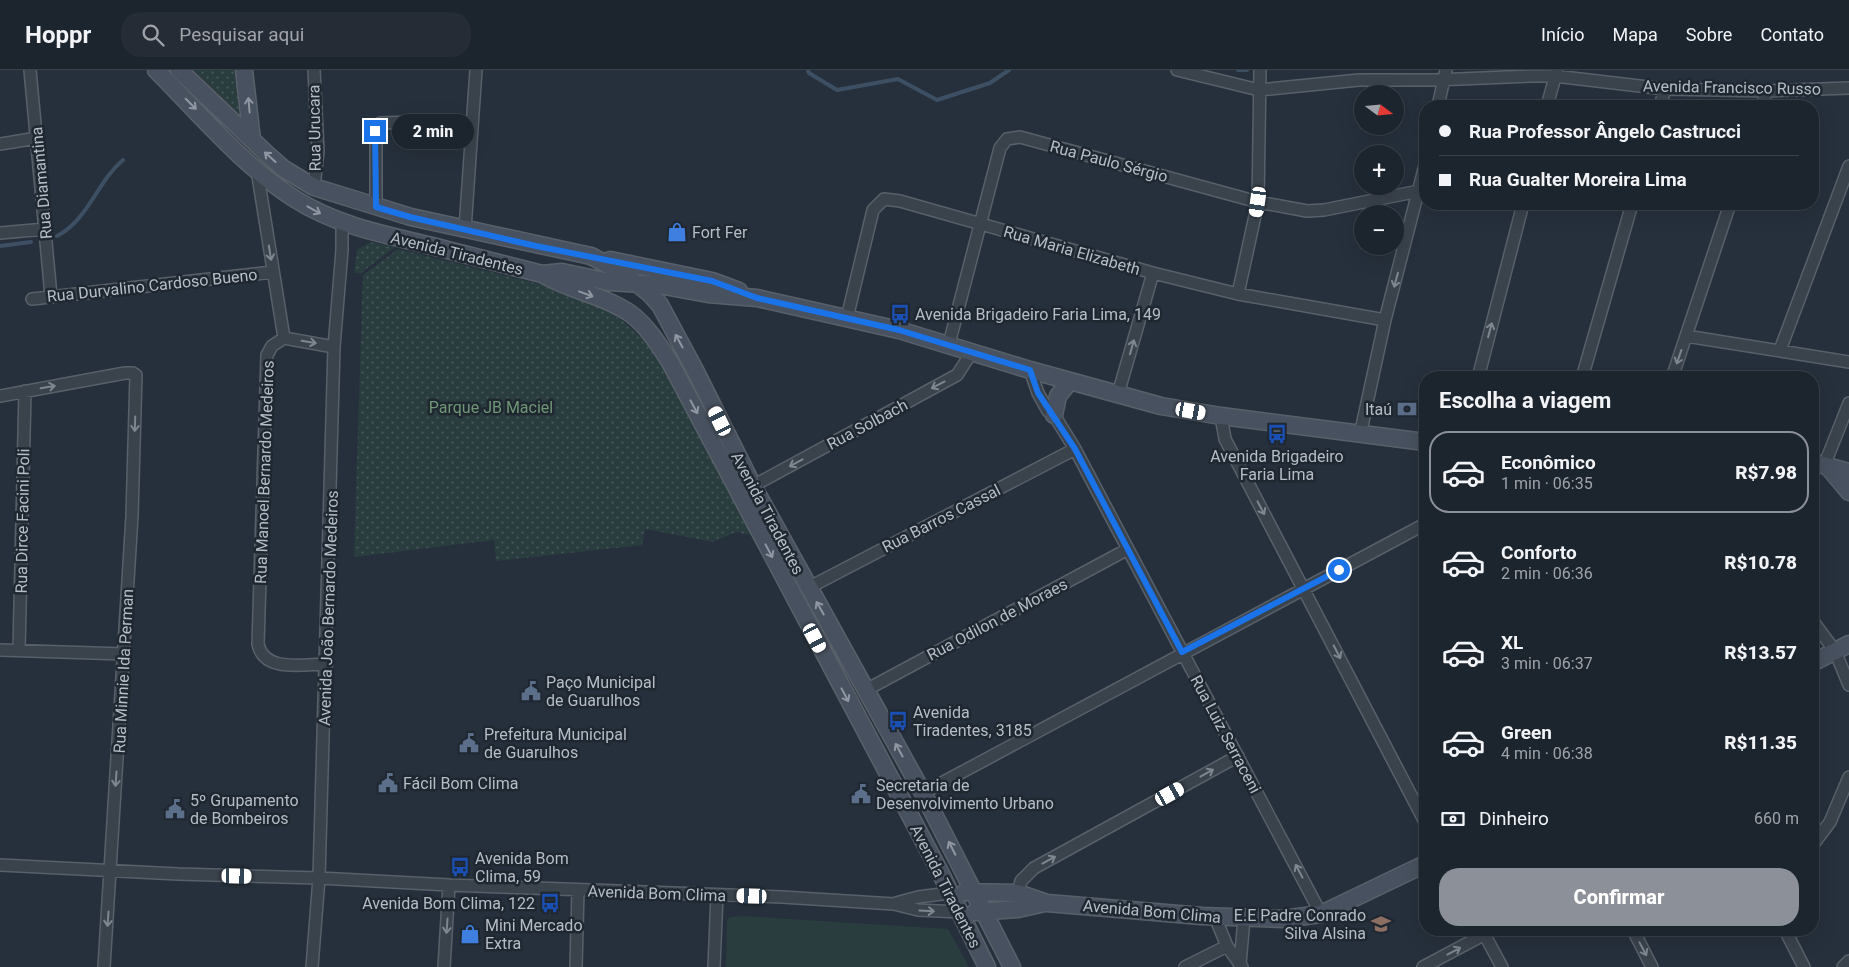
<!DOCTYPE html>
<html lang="pt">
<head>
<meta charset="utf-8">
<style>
  body { margin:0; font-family:Roboto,sans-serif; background:#252c35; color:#f1f3f6; height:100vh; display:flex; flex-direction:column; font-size:19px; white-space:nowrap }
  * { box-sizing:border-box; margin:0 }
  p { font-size:16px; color:#a0a4aa }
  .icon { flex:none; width:28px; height:28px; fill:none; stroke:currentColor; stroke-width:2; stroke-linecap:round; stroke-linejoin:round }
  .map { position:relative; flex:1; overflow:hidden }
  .panel { position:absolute; left:1419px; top:301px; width:400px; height:565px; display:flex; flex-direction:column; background:#1c242d; border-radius:20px; box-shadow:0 5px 20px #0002,0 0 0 1px #3a4149 }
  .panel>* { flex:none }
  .hud { position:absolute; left:1419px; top:30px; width:400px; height:110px; border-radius:20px; box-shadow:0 5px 20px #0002,0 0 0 1px #3a4149; display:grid; align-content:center; height:110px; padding:0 20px; background:#1c242d }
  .needle { width:32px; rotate:106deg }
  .buttons { position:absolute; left:1354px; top:15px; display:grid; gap:10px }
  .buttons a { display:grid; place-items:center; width:50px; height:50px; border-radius:50%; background:#1c242d; box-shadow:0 5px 20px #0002,0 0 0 1px #3a4149; font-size:25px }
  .end { position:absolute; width:22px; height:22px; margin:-11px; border:6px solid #1a73e8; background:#fff; box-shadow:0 0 0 2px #fff }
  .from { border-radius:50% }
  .bubble { position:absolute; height:35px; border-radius:18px; background:#1c242d; box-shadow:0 5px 20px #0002,0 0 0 1px #3a4149; font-size:16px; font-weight:800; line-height:35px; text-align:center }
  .car { position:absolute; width:15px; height:30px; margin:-15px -8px; border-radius:6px; box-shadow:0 0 4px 1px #0007; background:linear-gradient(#fff 24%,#345 0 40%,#fff 0 76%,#345 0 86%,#fff 0) }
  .hud b { display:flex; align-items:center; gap:18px; height:48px; font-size:19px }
  .hud b+b { border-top:1px solid #3a4149 }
  .hud i { width:12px; height:12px; background:#f1f3f6 }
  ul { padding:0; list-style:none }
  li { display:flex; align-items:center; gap:15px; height:82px; margin:0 10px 8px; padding:0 10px; border:2px solid transparent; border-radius:20px }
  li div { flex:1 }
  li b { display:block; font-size:19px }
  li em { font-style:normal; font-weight:800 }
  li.active { border-color:#8c9099 }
  li>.icon { width:45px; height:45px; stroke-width:1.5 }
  h2 { padding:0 20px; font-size:22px; line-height:60px }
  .pay { display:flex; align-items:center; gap:12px; height:55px; padding:0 20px; font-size:19px }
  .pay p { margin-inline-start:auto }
  .action { display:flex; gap:10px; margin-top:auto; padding:10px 20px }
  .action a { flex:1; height:58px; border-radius:20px; background:#8c9099; color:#fff; font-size:20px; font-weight:800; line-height:58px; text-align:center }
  header { display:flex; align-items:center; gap:30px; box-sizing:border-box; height:70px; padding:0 25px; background:#1c242d; border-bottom:1px solid #3a4149 }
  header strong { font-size:24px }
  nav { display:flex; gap:28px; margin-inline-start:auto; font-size:18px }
  .search { width:350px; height:45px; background:#252c35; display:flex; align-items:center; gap:12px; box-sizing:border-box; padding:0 18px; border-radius:20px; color:#a0a4aa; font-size:19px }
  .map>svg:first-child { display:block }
  .park { fill:url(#park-dots) }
  .pitch { fill:#293d3e }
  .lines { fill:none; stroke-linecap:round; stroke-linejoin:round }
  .stream { stroke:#3d4f63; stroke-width:4 }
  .street-casing { stroke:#58606a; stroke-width:14 }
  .secondary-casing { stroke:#58606a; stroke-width:19 }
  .street { stroke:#3a424c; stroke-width:11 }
  .secondary { stroke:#48515f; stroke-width:16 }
  .oneway { stroke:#9097a3 }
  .oneway2 { stroke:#7e8690 }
  .route { stroke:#1a73e8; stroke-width:6 }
  .labels { text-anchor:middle; stroke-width:5; stroke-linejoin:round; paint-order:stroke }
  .street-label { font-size:16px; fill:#b6bdc7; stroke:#1f2731 }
  .poi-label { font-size:16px; fill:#b6bdc7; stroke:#1f2731; text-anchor:start }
  .park-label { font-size:16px; fill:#6f9677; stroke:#1f2731 }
</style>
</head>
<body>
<header>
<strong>Hoppr</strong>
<div class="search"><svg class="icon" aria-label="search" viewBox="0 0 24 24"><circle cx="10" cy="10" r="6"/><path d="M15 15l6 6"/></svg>Pesquisar aqui</div>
<nav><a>Início</a><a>Mapa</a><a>Sobre</a><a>Contato</a></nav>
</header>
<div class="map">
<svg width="1849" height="897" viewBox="0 0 1849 897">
  <defs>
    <pattern id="park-dots" width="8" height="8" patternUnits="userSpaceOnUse" patternTransform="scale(1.25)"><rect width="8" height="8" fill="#293d3e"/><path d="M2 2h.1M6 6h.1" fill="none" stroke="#465758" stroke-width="1.8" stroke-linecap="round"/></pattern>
  </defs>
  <rect width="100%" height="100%" fill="#26303c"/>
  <path class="park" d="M194,0H234L241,37L238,44Z
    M370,172L395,177L361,203H354L357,180Z
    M398,179L543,215C558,224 571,226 587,232C615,241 635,260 654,281L754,466L736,462L713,472L645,459L642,475L496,491L494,470L354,487L363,205Z"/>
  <path class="pitch" d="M744,846L948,859L969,897H726L727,850L730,847Z"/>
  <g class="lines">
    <path class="stream" d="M808,0L809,3L837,20L898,9L937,30L990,13L1009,0
      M1238,0H1247
      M57,166C88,150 97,112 123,90
      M0,176L31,172"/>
    <defs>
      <path id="street" d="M30,0L51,226
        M314,0L318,81L314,117
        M1177,0L1259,20L1359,10H1435L1531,6H1555L1665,19L1767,21L1849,18
        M1438,36L1446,0
        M1547,36L1557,0
        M1660,36L1665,19
        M1762,36L1767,21
        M0,74L37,68
        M257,100L284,268
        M376,137V56L380,53L415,52
        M465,159L476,0
        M0,163L45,159
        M1238,224L1258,132L1260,0
        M32,229L273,202
        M847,248L873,140L884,129L900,131L1153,203L1238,224L1385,250
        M1686,266L1849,292
        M284,268L272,276L267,285L258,574C264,603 303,594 327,594
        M284,268L334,277
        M949,274L1000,78L1007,69L1020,67L1258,132L1307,141L1324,140L1419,121
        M1780,280L1849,96
        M1030,300L1038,323L1048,341L1054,345L1075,379L1321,844
        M1478,308L1523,134
        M1582,308L1632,134
        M1672,308L1730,134
        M1118,324L1153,203
        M0,326L125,303H133L136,305L132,446L104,897
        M1221,346L1225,369L1425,752
        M1360,365L1385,250L1425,95
        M1824,396L1849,333
        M753,416L957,305L972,282
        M808,518L1075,379
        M1812,550L1835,581L1849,615
        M0,580L124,584
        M19,580L25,321
        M866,620L1128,479
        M923,723L1425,454
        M1812,776L1830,752L1849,707
        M0,795L178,804L319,808L449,815L782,827L894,834L918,840L960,842
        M1018,823L1021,811L1034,798L1238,686
        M896,833L918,827L950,823
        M1215,847L1227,876L1242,897
        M1482,860L1502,897
        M1633,860L1652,897
        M1785,860L1804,897
        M1240,894L1244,849
        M312,897L319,808L334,277L342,180V152
        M444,897L449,815
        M576,897L578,820
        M714,897L717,825
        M1185,897L1227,876
        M1423,897L1485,864
        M1843,897L1849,891"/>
      <path id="secondary" d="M156,0C200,44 243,96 295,129C336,155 382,164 428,175C466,185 504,194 542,204C570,221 604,225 631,244C647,256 659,275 670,292L940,802L987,897
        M179,0L267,84L284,99L314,117L411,147L591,186L623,203L649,223L660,235L696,302L753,416L923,723L1012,897
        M244,0L252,70
        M610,190L712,211L739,221
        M542,204L562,202L609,212L659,215L708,224L757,228L899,260L1030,300L1161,336L1221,346L1425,372
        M1054,345L1058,326L1070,311
        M1812,392L1849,402
        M1828,397L1849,422
        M1812,593L1849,574
        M965,822L1018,823L1047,833L1202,846L1283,849L1321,844L1425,794
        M975,842L1018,839L1045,833"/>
    </defs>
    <use href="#street" class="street-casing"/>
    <use href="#secondary" class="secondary-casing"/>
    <use href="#street" class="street"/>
    <use href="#secondary" class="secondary"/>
  </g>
  <defs><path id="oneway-shaft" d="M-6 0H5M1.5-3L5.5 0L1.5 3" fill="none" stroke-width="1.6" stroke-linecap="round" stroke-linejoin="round" transform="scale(1.25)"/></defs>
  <g class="oneway">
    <use href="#oneway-shaft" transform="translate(191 34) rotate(45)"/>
    <use href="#oneway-shaft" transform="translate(249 35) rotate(-95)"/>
    <use href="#oneway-shaft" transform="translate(270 87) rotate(-138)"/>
    <use href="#oneway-shaft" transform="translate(314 140) rotate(29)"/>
    <use href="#oneway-shaft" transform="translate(586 224) rotate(20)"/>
    <use href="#oneway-shaft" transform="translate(679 271) rotate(-119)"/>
    <use href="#oneway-shaft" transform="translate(694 337) rotate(62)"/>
    <use href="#oneway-shaft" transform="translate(769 481) rotate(62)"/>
    <use href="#oneway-shaft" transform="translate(820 538) rotate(-120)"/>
    <use href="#oneway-shaft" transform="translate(845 625) rotate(62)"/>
    <use href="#oneway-shaft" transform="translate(899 680) rotate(-119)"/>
    <use href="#oneway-shaft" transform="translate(952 778) rotate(-117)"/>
  </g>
  <g class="oneway2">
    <use href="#oneway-shaft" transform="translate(270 183) rotate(81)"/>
    <use href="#oneway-shaft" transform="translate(1396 210) rotate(105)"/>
    <use href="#oneway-shaft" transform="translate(1490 260) rotate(-75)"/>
    <use href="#oneway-shaft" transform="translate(309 272) rotate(9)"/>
    <use href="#oneway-shaft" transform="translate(1132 277) rotate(-74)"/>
    <use href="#oneway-shaft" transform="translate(1679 287) rotate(109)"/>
    <use href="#oneway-shaft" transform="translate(938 315) rotate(152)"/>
    <use href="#oneway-shaft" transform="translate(48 317) rotate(-10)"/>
    <use href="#oneway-shaft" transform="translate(135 354) rotate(92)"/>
    <use href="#oneway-shaft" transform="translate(796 393) rotate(152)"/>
    <use href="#oneway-shaft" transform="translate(1261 438) rotate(62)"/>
    <use href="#oneway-shaft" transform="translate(1337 582) rotate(63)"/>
    <use href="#oneway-shaft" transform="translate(1207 703) rotate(-29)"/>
    <use href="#oneway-shaft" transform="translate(116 709) rotate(94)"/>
    <use href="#oneway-shaft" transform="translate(1049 790) rotate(-29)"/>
    <use href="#oneway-shaft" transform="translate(1299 801) rotate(-118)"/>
    <use href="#oneway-shaft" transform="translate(927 841) rotate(3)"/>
    <use href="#oneway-shaft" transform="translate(108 849) rotate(94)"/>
    <use href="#oneway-shaft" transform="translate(447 856) rotate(94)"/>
    <use href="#oneway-shaft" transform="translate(1643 879) rotate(62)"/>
    <use href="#oneway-shaft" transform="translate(1454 881) rotate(-28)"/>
  </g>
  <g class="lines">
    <path class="route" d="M375,61L376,137L410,147L536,176L712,211L757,228L899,260L1030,300L1038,323L1075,379L1182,582L1339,500"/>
  </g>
  <defs>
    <symbol id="shop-bare" viewBox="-9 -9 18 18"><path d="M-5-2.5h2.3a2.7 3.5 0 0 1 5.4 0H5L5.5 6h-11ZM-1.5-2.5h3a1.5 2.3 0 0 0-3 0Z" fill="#3f7fe0" stroke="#1f2731" stroke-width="2.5" paint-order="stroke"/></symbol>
    <symbol id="bus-bare" viewBox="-9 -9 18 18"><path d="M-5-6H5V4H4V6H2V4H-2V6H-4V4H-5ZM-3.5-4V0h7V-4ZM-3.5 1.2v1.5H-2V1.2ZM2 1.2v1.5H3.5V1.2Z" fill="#1a4fb4" stroke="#1f2731" stroke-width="2.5" paint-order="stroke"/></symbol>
    <symbol id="bank-bare" viewBox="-9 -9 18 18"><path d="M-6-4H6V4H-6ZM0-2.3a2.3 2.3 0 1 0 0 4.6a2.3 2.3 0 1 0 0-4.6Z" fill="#5c6f8a" stroke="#1f2731" stroke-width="2.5" paint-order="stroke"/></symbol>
    <symbol id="civic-bare" viewBox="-9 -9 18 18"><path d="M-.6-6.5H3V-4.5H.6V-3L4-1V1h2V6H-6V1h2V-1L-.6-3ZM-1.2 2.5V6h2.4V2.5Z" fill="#5c6f8a" stroke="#1f2731" stroke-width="2.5" paint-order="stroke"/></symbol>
    <symbol id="school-bare" viewBox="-9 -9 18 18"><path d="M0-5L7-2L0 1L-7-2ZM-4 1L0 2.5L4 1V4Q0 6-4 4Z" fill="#8d6e63" stroke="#1f2731" stroke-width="2.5" paint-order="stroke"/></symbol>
  </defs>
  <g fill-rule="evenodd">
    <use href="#shop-bare" x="663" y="148" width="28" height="28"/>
    <use href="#bus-bare" x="886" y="230" width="28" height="28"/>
    <use href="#bank-bare" x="1393" y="325" width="28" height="28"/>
    <use href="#bus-bare" x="1263" y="350" width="28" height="28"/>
    <use href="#civic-bare" x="517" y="607" width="28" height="28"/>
    <use href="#bus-bare" x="884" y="637" width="28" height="28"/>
    <use href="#civic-bare" x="455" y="659" width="28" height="28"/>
    <use href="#civic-bare" x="374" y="699" width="28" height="28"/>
    <use href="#civic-bare" x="847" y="710" width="28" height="28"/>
    <use href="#civic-bare" x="161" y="725" width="28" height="28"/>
    <use href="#bus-bare" x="446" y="783" width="28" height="28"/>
    <use href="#bus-bare" x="536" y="819" width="28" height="28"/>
    <use href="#school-bare" x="1367" y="840" width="28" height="28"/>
    <use href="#shop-bare" x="456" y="850" width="28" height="28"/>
  </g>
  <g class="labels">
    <g class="street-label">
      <text transform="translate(1732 17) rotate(1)" y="6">Avenida Francisco Russo</text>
      <text transform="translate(314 58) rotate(-91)" y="6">Rua Urucara</text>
      <text transform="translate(1109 91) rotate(15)" y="6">Rua Paulo Sérgio</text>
      <text transform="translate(41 113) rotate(-95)" y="6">Rua Diamantina</text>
      <text transform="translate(1072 180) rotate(16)" y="6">Rua Maria Elizabeth</text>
      <text transform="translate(457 183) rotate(14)" y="6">Avenida Tiradentes</text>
      <text transform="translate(152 215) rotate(-6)" y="6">Rua Durvalino Cardoso Bueno</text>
      <text transform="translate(867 354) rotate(-28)" y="6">Rua Solbach</text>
      <text transform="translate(264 402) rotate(-88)" y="6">Rua Manoel Bernardo Medeiros</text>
      <text transform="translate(768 443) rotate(62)" y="6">Avenida Tiradentes</text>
      <text transform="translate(941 448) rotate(-27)" y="6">Rua Barros Cassal</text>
      <text transform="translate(22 451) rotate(-89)" y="6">Rua Dirce Facini Poli</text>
      <text transform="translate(328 538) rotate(-88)" y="6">Avenida João Bernardo Medeiros</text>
      <text transform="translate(997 549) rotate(-28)" y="6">Rua Odilon de Moraes</text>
      <text transform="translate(123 601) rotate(-87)" y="6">Rua Minnie Ida Perman</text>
      <text transform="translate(1226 664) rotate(62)" y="6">Rua Luiz Serraceni</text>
      <text transform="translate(946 816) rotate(63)" y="6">Avenida Tiradentes</text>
      <text transform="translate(657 823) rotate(2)" y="6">Avenida Bom Clima</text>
      <text transform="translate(1152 841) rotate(5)" y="6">Avenida Bom Clima</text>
    </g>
    <g class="poi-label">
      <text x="692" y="168">Fort Fer</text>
      <text x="915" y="250">Avenida Brigadeiro Faria Lima, 149</text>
      <text x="1392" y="345" text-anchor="end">Itaú</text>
      <text x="1277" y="392" text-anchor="middle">Avenida Brigadeiro<tspan x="1277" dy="18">Faria Lima</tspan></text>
      <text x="546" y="618">Paço Municipal<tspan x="546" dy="18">de Guarulhos</tspan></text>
      <text x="913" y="648">Avenida<tspan x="913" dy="18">Tiradentes, 3185</tspan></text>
      <text x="484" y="670">Prefeitura Municipal<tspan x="484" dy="18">de Guarulhos</tspan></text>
      <text x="403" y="719">Fácil Bom Clima</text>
      <text x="876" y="721">Secretaria de<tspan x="876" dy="18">Desenvolvimento Urbano</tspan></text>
      <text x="190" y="736">5º Grupamento<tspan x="190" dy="18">de Bombeiros</tspan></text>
      <text x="475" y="794">Avenida Bom<tspan x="475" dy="18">Clima, 59</tspan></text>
      <text x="535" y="839" text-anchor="end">Avenida Bom Clima, 122</text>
      <text x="1366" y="851" text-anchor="end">E.E Padre Conrado<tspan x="1366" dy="18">Silva Alsina</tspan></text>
      <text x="485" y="861">Mini Mercado<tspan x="485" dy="18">Extra</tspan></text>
    </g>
    <g class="park-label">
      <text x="491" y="343">Parque JB Maciel</text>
    </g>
  </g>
</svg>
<div class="buttons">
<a><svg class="needle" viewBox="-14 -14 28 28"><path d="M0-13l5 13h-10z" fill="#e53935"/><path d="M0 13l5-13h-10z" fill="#a0a4aa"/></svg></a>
<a>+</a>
<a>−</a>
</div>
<i class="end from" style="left:1339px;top:500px"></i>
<i class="end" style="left:375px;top:61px"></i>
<div class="bubble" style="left:392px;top:44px;width:82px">2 min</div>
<i class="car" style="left:1258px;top:132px;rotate:188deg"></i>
<i class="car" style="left:1191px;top:341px;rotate:100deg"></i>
<i class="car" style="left:720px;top:351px;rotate:334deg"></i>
<i class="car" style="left:815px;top:568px;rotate:152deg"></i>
<i class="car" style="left:1170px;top:724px;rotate:61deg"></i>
<i class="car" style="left:237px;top:806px;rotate:91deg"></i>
<i class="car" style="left:752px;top:826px;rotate:272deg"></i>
<div class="hud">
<b><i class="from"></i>Rua Professor Ângelo Castrucci</b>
<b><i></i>Rua Gualter Moreira Lima</b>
</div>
<section class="panel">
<h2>Escolha a viagem</h2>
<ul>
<li class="active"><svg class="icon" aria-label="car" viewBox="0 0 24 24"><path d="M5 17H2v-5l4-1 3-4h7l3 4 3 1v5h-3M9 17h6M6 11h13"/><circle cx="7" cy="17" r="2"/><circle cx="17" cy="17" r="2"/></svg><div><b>Econômico</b><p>1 min · 06:35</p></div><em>R$7.98</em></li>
<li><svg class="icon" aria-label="car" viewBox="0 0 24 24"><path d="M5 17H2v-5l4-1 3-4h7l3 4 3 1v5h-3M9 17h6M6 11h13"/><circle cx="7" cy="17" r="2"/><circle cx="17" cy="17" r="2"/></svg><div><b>Conforto</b><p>2 min · 06:36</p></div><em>R$10.78</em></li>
<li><svg class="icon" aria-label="car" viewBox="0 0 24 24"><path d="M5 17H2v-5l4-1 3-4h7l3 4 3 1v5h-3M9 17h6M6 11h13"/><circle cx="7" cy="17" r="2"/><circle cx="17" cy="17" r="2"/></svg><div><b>XL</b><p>3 min · 06:37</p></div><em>R$13.57</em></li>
<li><svg class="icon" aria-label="car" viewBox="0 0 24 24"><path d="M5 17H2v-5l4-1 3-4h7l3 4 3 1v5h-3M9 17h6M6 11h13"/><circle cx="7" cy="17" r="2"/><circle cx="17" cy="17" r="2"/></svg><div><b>Green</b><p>4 min · 06:38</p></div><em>R$11.35</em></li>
</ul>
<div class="pay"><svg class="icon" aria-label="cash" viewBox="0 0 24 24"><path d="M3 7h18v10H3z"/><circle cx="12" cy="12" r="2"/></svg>Dinheiro<p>660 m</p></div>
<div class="action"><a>Confirmar</a></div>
</section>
</div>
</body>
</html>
